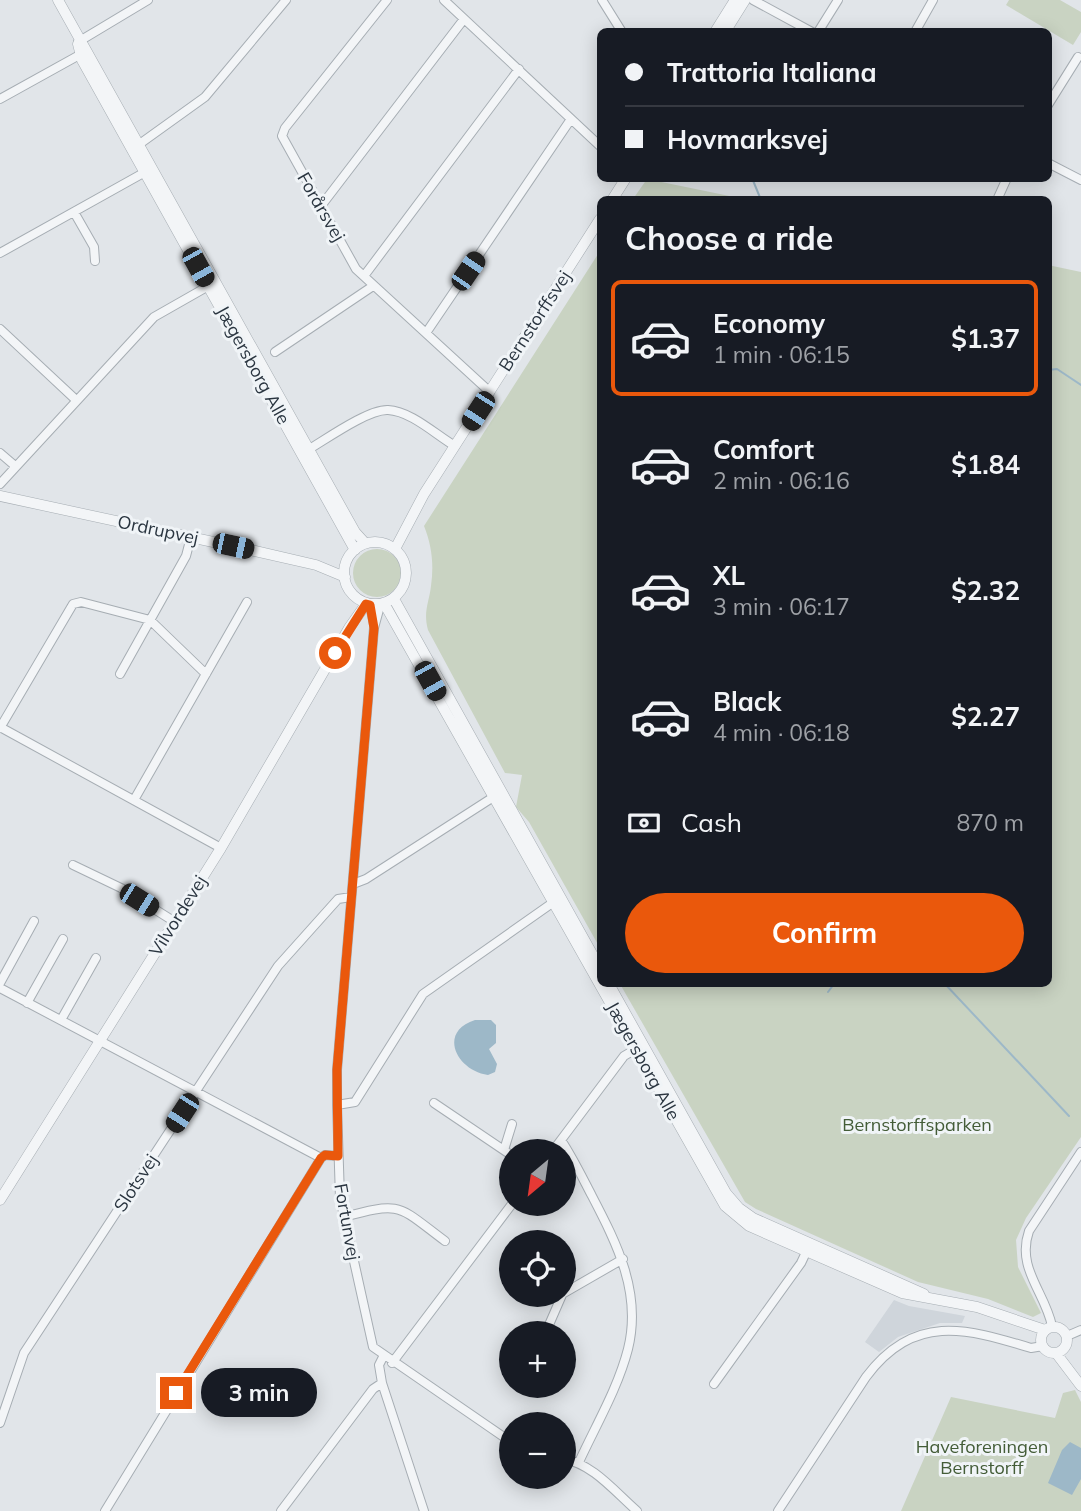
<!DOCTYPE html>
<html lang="en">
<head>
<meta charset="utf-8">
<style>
  body { margin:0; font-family:Mulish,sans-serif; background:#242831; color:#f1f3f6; height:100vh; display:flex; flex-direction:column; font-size:26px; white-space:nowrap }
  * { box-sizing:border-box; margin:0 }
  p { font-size:23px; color:#9ea1a6 }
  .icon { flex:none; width:38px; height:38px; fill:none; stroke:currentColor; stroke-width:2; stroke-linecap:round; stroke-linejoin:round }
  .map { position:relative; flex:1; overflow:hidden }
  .drawer { position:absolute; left:597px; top:196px; width:455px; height:791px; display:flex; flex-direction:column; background:#171b24; border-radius:10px; box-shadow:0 4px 18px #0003 }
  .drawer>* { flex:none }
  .top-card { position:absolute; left:597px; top:28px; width:455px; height:154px; border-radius:10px; box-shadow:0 4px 18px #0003; display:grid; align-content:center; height:154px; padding:0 28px; background:#171b24 }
  .needle { width:46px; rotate:209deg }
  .fabs { position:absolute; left:499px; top:1139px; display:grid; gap:14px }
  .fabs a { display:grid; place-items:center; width:77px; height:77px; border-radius:50%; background:#171b24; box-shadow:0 4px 18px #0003; font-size:35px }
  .end { position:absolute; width:32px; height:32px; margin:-16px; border:9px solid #ea580c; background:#fff; box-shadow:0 0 0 4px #fff }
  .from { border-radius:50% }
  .bubble { position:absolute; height:49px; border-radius:24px; background:#171b24; box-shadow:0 4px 18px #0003; font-size:23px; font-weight:700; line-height:49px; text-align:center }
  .car { position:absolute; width:21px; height:42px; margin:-21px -10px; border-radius:9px; box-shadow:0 0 5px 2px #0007; background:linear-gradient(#222 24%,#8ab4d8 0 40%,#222 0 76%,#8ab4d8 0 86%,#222 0) }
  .top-card b { display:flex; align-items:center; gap:24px; height:66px; font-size:26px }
  .top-card b+b { border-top:2px solid #363941 }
  .top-card i { width:18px; height:18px; background:#f1f3f6 }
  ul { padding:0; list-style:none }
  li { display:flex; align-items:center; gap:21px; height:116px; margin:0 14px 10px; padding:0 14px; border:4px solid transparent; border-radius:10px }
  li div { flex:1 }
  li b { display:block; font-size:26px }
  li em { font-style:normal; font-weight:700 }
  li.active { border-color:#ea580c }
  li>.icon { width:63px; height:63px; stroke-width:1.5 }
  h2 { padding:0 28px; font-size:32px; line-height:84px }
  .pay { display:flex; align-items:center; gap:18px; height:77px; padding:0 28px; font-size:26px }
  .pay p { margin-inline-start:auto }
  .button { display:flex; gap:14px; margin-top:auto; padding:14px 28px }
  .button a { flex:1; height:80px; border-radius:42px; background:#ea580c; color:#fff; font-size:28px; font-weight:700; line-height:80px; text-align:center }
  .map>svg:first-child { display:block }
  .built { fill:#cfd5db }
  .green { fill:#c9d3c2 }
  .water { fill:#9db8c8 }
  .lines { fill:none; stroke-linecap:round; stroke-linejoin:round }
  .stream { stroke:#9db8c8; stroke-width:2 }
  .minor-casing { stroke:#a6adb3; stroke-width:10 }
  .tertiary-casing { stroke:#a6adb3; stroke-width:11 }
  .minor { stroke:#f3f5f7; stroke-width:8 }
  .tertiary { stroke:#f3f5f7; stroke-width:10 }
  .route { stroke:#ea580c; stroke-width:9 }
  .labels { text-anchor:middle; stroke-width:6; stroke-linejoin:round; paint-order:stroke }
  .street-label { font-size:18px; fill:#2a3540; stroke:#f0f4f7 }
  .park-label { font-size:18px; fill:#435c37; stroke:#f0f4f7 }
</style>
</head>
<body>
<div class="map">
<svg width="1081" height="1511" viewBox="0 0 1081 1511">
  <rect width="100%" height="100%" fill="#e1e5e9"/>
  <path class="built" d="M894,1300L909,1306L965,1316L962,1323H940L898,1337L879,1352L865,1342Z"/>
  <path class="green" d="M1009,0H1060L1081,12V32L1073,45L1006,5Z
    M647,179L744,199H633Z
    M600,251V948L529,822L516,807L522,775L505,773L428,630C423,612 429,603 431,586C434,565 432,546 424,526Z
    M1048,265L1081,272V1137L1026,1218L1016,1240L1018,1267L1041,1313L1033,1317L988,1299L918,1282L756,1209L745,1202L620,984H1048Z
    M353 573a24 24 0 1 1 48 0a24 24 0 1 1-48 0Z
    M1075,1390L1081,1402V1511H901L951,1397L1055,1418L1063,1393Z"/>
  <path class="water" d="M475,1020H491L496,1025V1043L489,1049L497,1064L495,1072L488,1075C457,1071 437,1032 475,1020Z
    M1070,1442L1081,1448V1479L1072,1495L1048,1483L1062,1450Z"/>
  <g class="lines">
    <path class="stream" d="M752,178L761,200
      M1048,370L1057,369L1081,385
      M945,984L1069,1116
      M828,992L834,984"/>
    <defs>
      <path id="minor" d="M387,0L285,128L282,136L356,269L490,392
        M444,0L600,146
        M602,0L622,32
        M753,0L812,32
        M818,32L838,0
        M915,32L933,0
        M78,42L148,0
        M0,99L83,53
        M1048,105L1078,57
        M134,148L205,97L286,0
        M1048,163L1081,180
        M997,200L1007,178
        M321,206L464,19
        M74,212L94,247L95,261
        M0,253L147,171
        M364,276L519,69
        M0,329L75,399
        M426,333L571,119
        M275,352L373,286
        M306,451C325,440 368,409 388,410C411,411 436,435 455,446
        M0,453L14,465
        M0,484L154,317L212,284
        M370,605L374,625
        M380,606L374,628L337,1070V1105L340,1198L373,1347L511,1442
        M120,674L186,556L191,537
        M0,727L221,848
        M0,728L73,604L81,602L150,620L206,674
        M134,800L247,602
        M73,865L121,888L175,922
        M353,884L366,879L495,796
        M0,983L34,921
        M0,988L321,1158
        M27,1003L63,939
        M61,1020L96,958
        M434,1103L511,1155
        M337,1105L355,1102L423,994L558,899
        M561,1140C573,1158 582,1177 592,1196C617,1244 642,1293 628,1349C618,1388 596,1425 579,1462
        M504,1150L512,1124
        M552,1152L624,1056L641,1046
        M344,1217C403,1201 398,1206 445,1241
        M564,1293L623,1259
        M1052,1326C1045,1292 1016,1268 1029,1231L1081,1152
        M545,1334L562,1295
        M1067,1336L1081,1330
        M383,1357L379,1365L382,1383L424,1511
        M392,1363L512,1204
        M714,1384L801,1263L809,1246
        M0,1423L24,1353L278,966L338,899L351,897
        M564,1459C593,1464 615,1492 637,1511
        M105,1511L321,1158L325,1155L338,1156
        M281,1511L373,1389L382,1383
        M778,1511L866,1377C914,1313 965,1328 1031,1348L1043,1346"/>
      <path id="tertiary" d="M58,0L355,532L365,543
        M715,32L735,0
        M725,32L745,0
        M78,44L82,60L355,550
        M612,200L626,178
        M0,496L255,551L316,565L345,577
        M344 573a31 31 0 1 1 62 0a31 31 0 1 1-62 0Z
        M395,549L424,494L600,219
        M394,599L600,968
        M385,605L725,1206L749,1226L902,1293L977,1307L1045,1330
        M609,984L726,1193L739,1208L753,1218L924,1294
        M0,1200L221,848L349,628L366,604
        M1041 1340a13 13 0 1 1 26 0a13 13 0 1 1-26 0Z
        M1056,1353L1081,1386"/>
    </defs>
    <use href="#minor" class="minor-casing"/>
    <use href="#tertiary" class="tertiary-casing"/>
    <use href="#minor" class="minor"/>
    <use href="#tertiary" class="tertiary"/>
  </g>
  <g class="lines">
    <path class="route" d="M176,1393L321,1158L325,1155L338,1156L337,1070L374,628L370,605L366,604L335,653"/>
  </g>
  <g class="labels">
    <g class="street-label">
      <text transform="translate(321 207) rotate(60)" y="6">Forårsvej</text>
      <text transform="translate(535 321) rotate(-57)" y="6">Bernstorffsvej</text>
      <text transform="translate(253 365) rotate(61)" y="6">Jægersborg Alle</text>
      <text transform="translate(158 530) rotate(12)" y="6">Ordrupvej</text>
      <text transform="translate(178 916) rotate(-58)" y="6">Vilvordevej</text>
      <text transform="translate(643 1061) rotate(61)" y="6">Jægersborg Alle</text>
      <text transform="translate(136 1183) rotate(-57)" y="6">Slotsvej</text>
      <text transform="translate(347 1222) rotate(80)" y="6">Fortunvej</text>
    </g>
    <g class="park-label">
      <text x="917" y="1131">Bernstorffsparken</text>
      <text x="982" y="1453">Haveforeningen<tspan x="982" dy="21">Bernstorff</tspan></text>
    </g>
  </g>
</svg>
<div class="fabs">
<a><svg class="needle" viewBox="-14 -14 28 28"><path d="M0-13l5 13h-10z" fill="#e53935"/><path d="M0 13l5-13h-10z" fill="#9ea1a6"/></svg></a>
<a><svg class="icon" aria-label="locate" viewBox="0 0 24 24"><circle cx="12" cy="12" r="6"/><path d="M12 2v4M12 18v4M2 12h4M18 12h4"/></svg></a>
<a>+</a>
<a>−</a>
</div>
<i class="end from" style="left:335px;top:653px"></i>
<i class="end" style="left:176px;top:1393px"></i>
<div class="bubble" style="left:201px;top:1368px;width:116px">3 min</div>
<i class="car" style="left:198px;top:267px;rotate:151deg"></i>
<i class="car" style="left:468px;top:271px;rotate:34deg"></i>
<i class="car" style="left:478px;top:411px;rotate:213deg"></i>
<i class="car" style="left:233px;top:546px;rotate:102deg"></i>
<i class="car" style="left:430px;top:681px;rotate:151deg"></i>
<i class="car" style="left:139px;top:900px;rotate:122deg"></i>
<i class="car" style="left:182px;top:1113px;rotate:213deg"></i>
<div class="top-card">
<b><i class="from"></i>Trattoria Italiana</b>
<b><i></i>Hovmarksvej</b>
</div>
<section class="drawer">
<h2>Choose a ride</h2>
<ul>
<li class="active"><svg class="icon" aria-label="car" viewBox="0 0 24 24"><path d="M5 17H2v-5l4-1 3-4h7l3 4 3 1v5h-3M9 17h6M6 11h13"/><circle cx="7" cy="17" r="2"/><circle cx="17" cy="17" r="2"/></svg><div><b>Economy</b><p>1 min · 06:15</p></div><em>$1.37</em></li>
<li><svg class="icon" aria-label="car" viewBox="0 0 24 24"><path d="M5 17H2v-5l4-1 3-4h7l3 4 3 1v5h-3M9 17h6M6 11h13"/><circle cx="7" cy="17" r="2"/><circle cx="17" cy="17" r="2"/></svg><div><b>Comfort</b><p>2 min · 06:16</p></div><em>$1.84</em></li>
<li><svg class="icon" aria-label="car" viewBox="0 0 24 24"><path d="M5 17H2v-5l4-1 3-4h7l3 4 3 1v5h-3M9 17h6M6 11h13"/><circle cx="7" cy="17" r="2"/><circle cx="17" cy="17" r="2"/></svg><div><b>XL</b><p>3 min · 06:17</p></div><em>$2.32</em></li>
<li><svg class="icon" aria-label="car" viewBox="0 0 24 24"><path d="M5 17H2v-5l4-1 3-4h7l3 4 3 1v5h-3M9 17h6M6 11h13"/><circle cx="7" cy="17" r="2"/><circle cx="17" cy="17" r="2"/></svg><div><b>Black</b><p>4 min · 06:18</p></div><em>$2.27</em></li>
</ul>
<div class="pay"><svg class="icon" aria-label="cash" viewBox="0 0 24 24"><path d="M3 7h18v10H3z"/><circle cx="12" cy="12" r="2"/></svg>Cash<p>870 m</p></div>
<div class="button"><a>Confirm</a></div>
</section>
</div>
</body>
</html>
